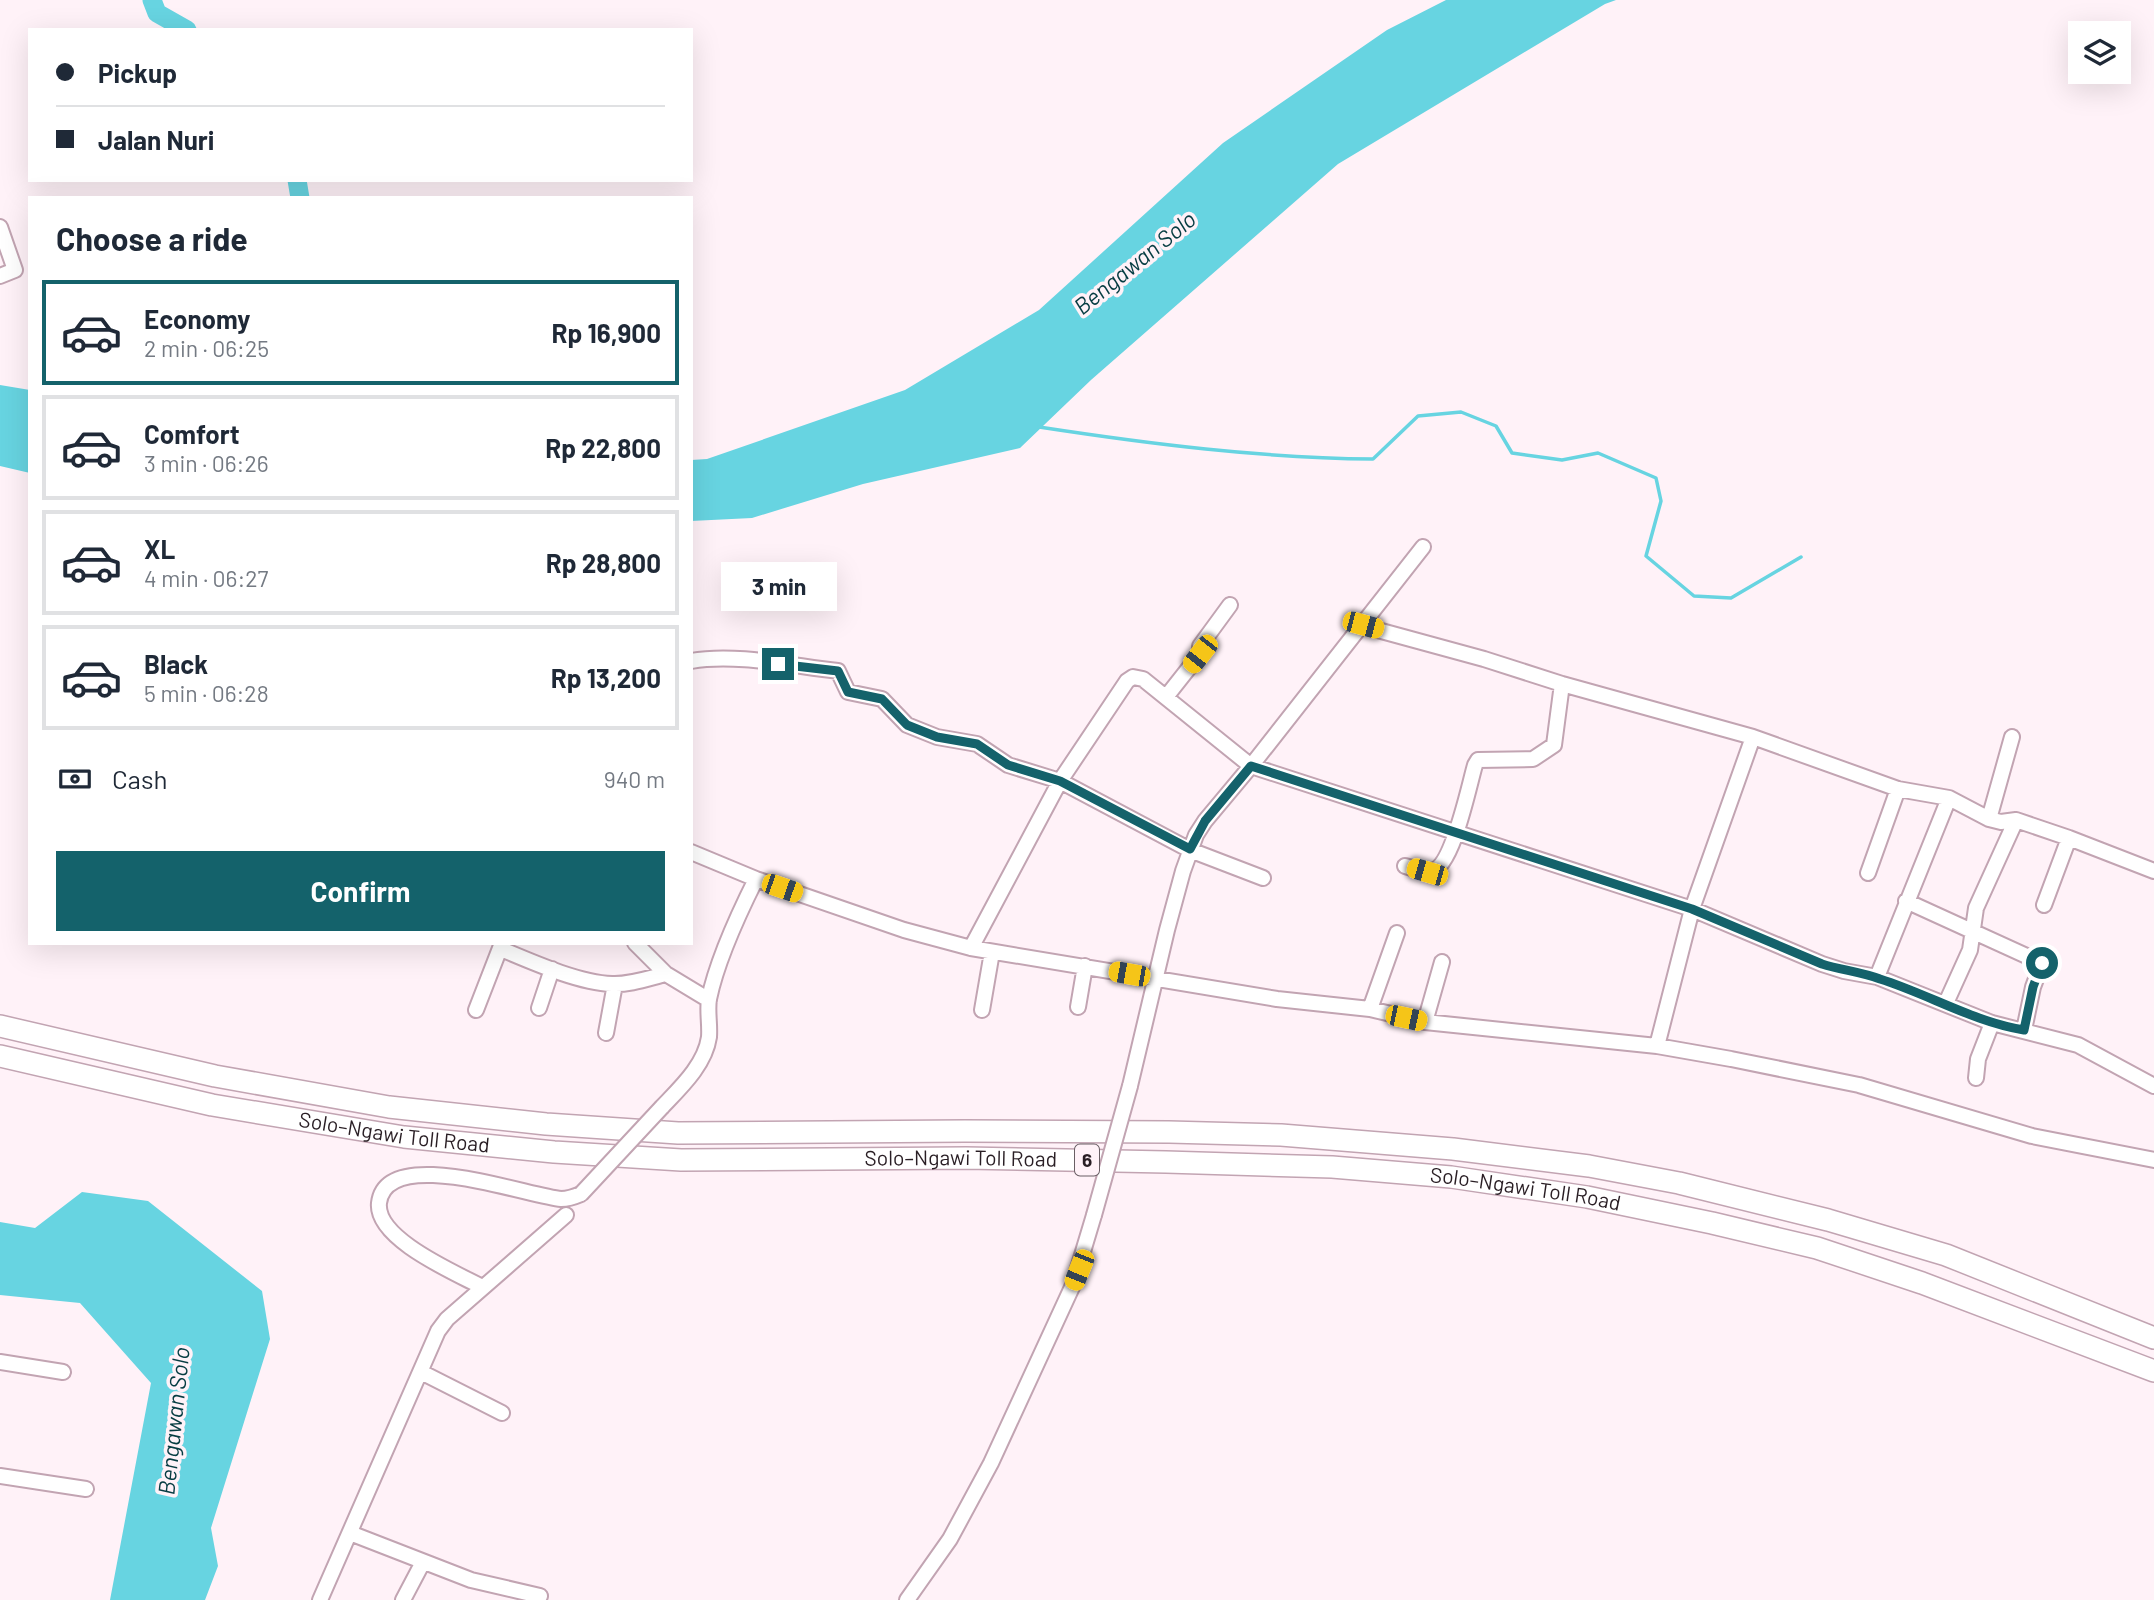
<!DOCTYPE html>
<html lang="en">
<head>
<meta charset="utf-8">
<style>
  body { margin:0; font-family:Barlow,sans-serif; background:#f6f6f7; color:#1f2937; height:100vh; display:flex; flex-direction:column; font-size:26px; white-space:nowrap }
  * { box-sizing:border-box; margin:0 }
  p { font-size:23px; color:#747a83 }
  .icon { flex:none; width:38px; height:38px; fill:none; stroke:currentColor; stroke-width:2; stroke-linecap:round; stroke-linejoin:round }
  .map { position:relative; flex:1; overflow:hidden }
  .side { position:absolute; left:28px; top:196px; width:665px; height:749px; display:flex; flex-direction:column; background:#fff; border-radius:0px; box-shadow:0 7px 28px #0002 }
  .side>* { flex:none }
  .banner { position:absolute; left:28px; top:28px; width:665px; height:154px; border-radius:0px; box-shadow:0 7px 28px #0002; display:grid; align-content:center; height:154px; padding:0 28px; background:#fff }
  .fabs { position:absolute; left:2068px; top:21px; display:grid; gap:14px }
  .fabs a { display:grid; place-items:center; width:63px; height:63px; border-radius:0px; background:#fff; box-shadow:0 7px 28px #0002; font-size:35px }
  .end { position:absolute; width:32px; height:32px; margin:-16px; border:9px solid #14626b; background:#fff; box-shadow:0 0 0 4px #fff }
  .from { border-radius:50% }
  .bubble { position:absolute; height:49px; border-radius:0px; background:#fff; box-shadow:0 7px 28px #0002; font-size:23px; font-weight:700; line-height:49px; text-align:center }
  .car { position:absolute; width:21px; height:42px; margin:-21px -10px; border-radius:9px; box-shadow:0 0 5px 2px #0007; background:linear-gradient(#f5c518 24%,#345 0 40%,#f5c518 0 76%,#345 0 86%,#f5c518 0) }
  .banner b { display:flex; align-items:center; gap:24px; height:66px; font-size:26px }
  .banner b+b { border-top:2px solid #e0e1e3 }
  .banner i { width:18px; height:18px; background:#1f2937 }
  ul { padding:0; list-style:none }
  li { display:flex; align-items:center; gap:21px; height:105px; margin:0 14px 10px; padding:0 14px; border:4px solid #e0e1e3; border-radius:0px }
  li div { flex:1 }
  li b { display:block; font-size:26px }
  li em { font-style:normal; font-weight:700 }
  li.active { border-color:#14626b }
  li>.icon { width:63px; height:63px; stroke-width:1.5 }
  h2 { padding:0 28px; font-size:32px; line-height:84px }
  .pay { display:flex; align-items:center; gap:18px; height:77px; padding:0 28px; font-size:26px }
  .pay p { margin-inline-start:auto }
  .action { display:flex; gap:14px; margin-top:auto; padding:14px 28px }
  .action a { flex:1; height:80px; border-radius:0px; background:#14626b; color:#fff; font-size:28px; font-weight:700; line-height:80px; text-align:center }
  .map>svg:first-child { display:block }
  .water { fill:#67d4e1 }
  .lines { fill:none; stroke-linecap:round; stroke-linejoin:round }
  .stream { stroke:#67d4e1; stroke-width:3.5 }
  .river { stroke:#67d4e1; stroke-width:19 }
  .minor-casing { stroke:#c2a4b2; stroke-width:18 }
  .highway-casing { stroke:#c2a4b2; stroke-width:24 }
  .minor { stroke:#fff; stroke-width:14 }
  .highway { stroke:#fff; stroke-width:21 }
  .minor-bridge-casing { stroke:#c2a4b2; stroke-width:18; stroke-linecap:butt }
  .minor-bridge { stroke:#fff; stroke-width:14 }
  .route { stroke:#14626b; stroke-width:9 }
  .labels { text-anchor:middle; stroke-width:7; stroke-linejoin:round; paint-order:stroke }
  .shield { fill:#fff2f8; stroke:#695e64; stroke-width:2 }
  .shield-label { font-size:19px; font-weight:bold; fill:#291e24 }
  .street-label { font-size:21px; fill:#291e24; stroke:#fff2f8 }
  .water-label { font-size:23px; font-style:italic; fill:#063c42; stroke:#fff2f8 }
</style>
</head>
<body>
<div class="map">
<svg width="2154" height="1600" viewBox="0 0 2154 1600">
  <rect width="100%" height="100%" fill="#fff2f8"/>
  <path class="water" d="M1446,0H1616L1605,4L1338,164L1091,380L1020,448L863,484L752,518L691,521V460L707,459L905,390L1039,310L1223,143L1387,30Z
    M0,385L30,390V473L0,466Z
    M82,1192L148,1201L262,1291L270,1339L211,1528L218,1566L205,1600H110L151,1383L80,1303L0,1295V1222L35,1228Z"/>
  <g class="lines">
    <path class="stream" d="M1039,427C1150,444 1261,458 1373,459L1418,416L1461,412L1496,426L1512,453L1562,460L1598,453L1656,478L1661,501L1646,556L1694,596L1731,598L1801,557"/>
    <path class="river" d="M152,0L157,13L187,30
      M297,180L300,198"/>
    <defs>
      <path id="minor" d="M0,227L15,270L0,276
        M1363,626L1484,659L1562,684L1753,737L1898,789L1949,798L1989,819L2001,822L2016,820L2069,838L2154,871
        M691,661C736,653 792,666 838,671L848,692L882,699L907,725L937,737L977,744L1008,765L1060,781L1190,850L1263,878
        M1166,697L1200,654V646L1230,605
        M1989,819L2012,737
        M691,852L756,879L904,930L971,948L1277,999L1370,1009L1425,1022L1657,1046L1731,1059L1859,1085L2032,1136L2154,1160
        M1405,866C1413,868 1424,873 1432,871C1453,866 1469,785 1475,765L1478,760L1533,759L1554,745L1562,684
        M1868,873L1898,789
        M1906,901L2042,963L2033,987L2024,1030
        M2044,905L2069,838
        M635,943L666,974
        M971,948L1060,781L1127,681L1133,677L1143,679L1251,766L1692,909L1822,964L1844,971L1877,977L1992,1023L2078,1045L2154,1086
        M501,949C532,962 579,983 612,984C630,985 649,978 666,974L709,1000
        M1877,977L1949,798
        M1946,1003L1970,950L1976,908L2016,820
        M1078,1007L1085,966
        M539,1008L552,969
        M1370,1009L1397,933
        M476,1010L502,943
        M982,1010L992,952
        M1425,1022L1442,962
        M606,1033L615,984
        M1657,1046L1692,909L1753,737
        M1976,1078L1978,1059L1992,1023
        M1130,1086L1167,930L1183,871L1196,835L1205,821L1251,766L1423,547
        M662,1107C680,1088 705,1065 709,1037C710,1024 707,1011 709,999C717,960 738,915 756,879
        M482,1287C456,1273 375,1239 379,1203C386,1144 527,1196 561,1199C568,1199 574,1197 581,1194
        M0,1362L63,1372
        M421,1372L502,1413
        M0,1476L86,1489
        M350,1533L471,1580L540,1596
        M320,1600L438,1331L447,1319L566,1215
        M403,1600L423,1562
        M907,1600L950,1539L991,1463L1073,1285L1094,1215"/>
      <g id="highway">
        <path d="M0,1026L215,1076L389,1107L546,1124L678,1133L965,1131L1169,1132L1281,1135L1453,1149L1589,1166L1679,1183L1828,1220L1946,1255L2154,1338"/>
        <path id="s1" d="M0,1056L212,1105L404,1137L554,1152L681,1160L966,1158L1166,1162L1332,1167L1451,1177L1587,1197L1712,1223L1817,1248L1922,1283L2154,1371"/>
      </g>
    </defs>
    <use href="#minor" class="minor-casing"/>
    <use href="#highway" class="highway-casing"/>
    <use href="#minor" class="minor"/>
    <use href="#highway" class="highway"/>
    <defs>
      <path id="minor-bridge" d="M581,1194L662,1107
        M1094,1215L1130,1086"/>
    </defs>
    <use href="#minor-bridge" class="minor-bridge-casing"/>
    <use href="#minor-bridge" class="minor-bridge"/>
  </g>
  <g class="lines">
    <path class="route" d="M778,664L838,671L848,692L882,699L907,725L937,737L977,744L1008,765L1060,781L1190,849L1205,821L1251,766L1692,909L1822,964C1841,970 1861,972 1880,979C1928,994 1974,1022 2024,1030L2033,987L2042,963"/>
  </g>
  <g class="labels">
    <rect class="shield" x="1075" y="1144.5" width="24" height="31" rx="5"/>
    <g class="shield-label">
      <text x="1087" y="1167">6</text>
    </g>
    <g class="street-label">
      <text dy="7" stroke="none"><textPath href="#s1" startOffset="402">Solo–Ngawi Toll Road</textPath></text>
      <text dy="7" stroke="none"><textPath href="#s1" startOffset="970">Solo–Ngawi Toll Road</textPath></text>
      <text dy="7" stroke="none"><textPath href="#s1" startOffset="1536">Solo–Ngawi Toll Road</textPath></text>
    </g>
    <g class="water-label">
      <text transform="translate(1135 263) rotate(-39)" y="8">Bengawan Solo</text>
      <text transform="translate(174 1421) rotate(-84)" y="8">Bengawan Solo</text>
    </g>
  </g>
</svg>
<div class="fabs">
<a><svg class="icon" aria-label="layers" viewBox="0 0 24 24"><path d="M12 4l9 5-9 5-9-5zM3 14l9 5 9-5"/></svg></a>
</div>
<i class="end from" style="left:2042px;top:963px"></i>
<i class="end" style="left:778px;top:664px"></i>
<div class="bubble" style="left:721px;top:562px;width:116px">3 min</div>
<i class="car" style="left:1363px;top:625px;rotate:105deg"></i>
<i class="car" style="left:1200px;top:654px;rotate:218deg"></i>
<i class="car" style="left:1427px;top:872px;rotate:286deg"></i>
<i class="car" style="left:782px;top:888px;rotate:109deg"></i>
<i class="car" style="left:1129px;top:974px;rotate:280deg"></i>
<i class="car" style="left:1406px;top:1018px;rotate:102deg"></i>
<i class="car" style="left:1079px;top:1270px;rotate:202deg"></i>
<div class="banner">
<b><i class="from"></i>Pickup</b>
<b><i></i>Jalan Nuri</b>
</div>
<section class="side">
<h2>Choose a ride</h2>
<ul>
<li class="active"><svg class="icon" aria-label="car" viewBox="0 0 24 24"><path d="M5 17H2v-5l4-1 3-4h7l3 4 3 1v5h-3M9 17h6M6 11h13"/><circle cx="7" cy="17" r="2"/><circle cx="17" cy="17" r="2"/></svg><div><b>Economy</b><p>2 min · 06:25</p></div><em>Rp 16,900</em></li>
<li><svg class="icon" aria-label="car" viewBox="0 0 24 24"><path d="M5 17H2v-5l4-1 3-4h7l3 4 3 1v5h-3M9 17h6M6 11h13"/><circle cx="7" cy="17" r="2"/><circle cx="17" cy="17" r="2"/></svg><div><b>Comfort</b><p>3 min · 06:26</p></div><em>Rp 22,800</em></li>
<li><svg class="icon" aria-label="car" viewBox="0 0 24 24"><path d="M5 17H2v-5l4-1 3-4h7l3 4 3 1v5h-3M9 17h6M6 11h13"/><circle cx="7" cy="17" r="2"/><circle cx="17" cy="17" r="2"/></svg><div><b>XL</b><p>4 min · 06:27</p></div><em>Rp 28,800</em></li>
<li><svg class="icon" aria-label="car" viewBox="0 0 24 24"><path d="M5 17H2v-5l4-1 3-4h7l3 4 3 1v5h-3M9 17h6M6 11h13"/><circle cx="7" cy="17" r="2"/><circle cx="17" cy="17" r="2"/></svg><div><b>Black</b><p>5 min · 06:28</p></div><em>Rp 13,200</em></li>
</ul>
<div class="pay"><svg class="icon" aria-label="cash" viewBox="0 0 24 24"><path d="M3 7h18v10H3z"/><circle cx="12" cy="12" r="2"/></svg>Cash<p>940 m</p></div>
<div class="action"><a>Confirm</a></div>
</section>
</div>
</body>
</html>
